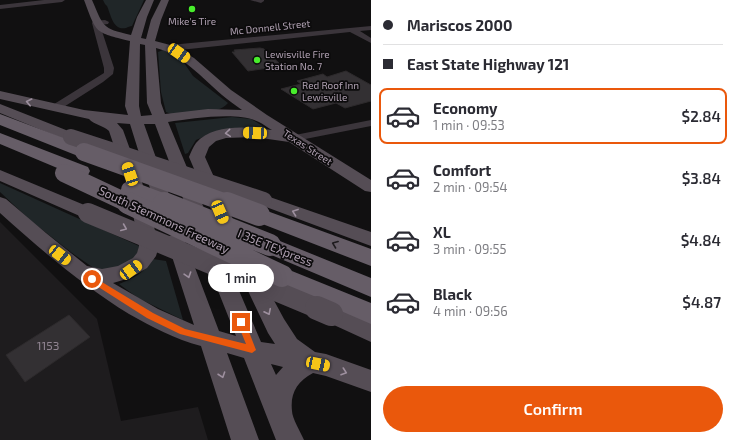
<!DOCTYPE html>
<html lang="en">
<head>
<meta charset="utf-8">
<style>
  body { margin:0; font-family:"Exo 2",sans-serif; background:#f2f2f3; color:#2b2b33; height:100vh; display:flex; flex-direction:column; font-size:15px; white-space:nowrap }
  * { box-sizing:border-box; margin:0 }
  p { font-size:13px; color:#7c7c81 }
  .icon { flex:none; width:22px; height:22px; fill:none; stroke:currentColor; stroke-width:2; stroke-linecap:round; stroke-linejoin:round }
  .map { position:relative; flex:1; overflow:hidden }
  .panel { display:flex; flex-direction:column; background:#fff; width:364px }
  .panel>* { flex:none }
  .top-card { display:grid; align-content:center; height:88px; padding:0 12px; background:#fff }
  .end { position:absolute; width:18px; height:18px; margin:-9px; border:5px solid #ea580c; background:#fff; box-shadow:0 0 0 2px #fff }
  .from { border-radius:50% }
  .bubble { position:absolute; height:28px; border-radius:14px; background:#fff; box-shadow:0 4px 16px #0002; font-size:13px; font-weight:600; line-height:28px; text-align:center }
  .car { position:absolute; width:12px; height:24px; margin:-12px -6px; border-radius:5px; box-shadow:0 0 3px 1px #0007; background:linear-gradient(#f5c518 24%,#345 0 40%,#f5c518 0 76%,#345 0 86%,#f5c518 0) }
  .top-card b { display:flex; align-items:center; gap:14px; height:38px; font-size:15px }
  .top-card b+b { border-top:1px solid #e1e1e2 }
  .top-card i { width:10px; height:10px; background:#2b2b33 }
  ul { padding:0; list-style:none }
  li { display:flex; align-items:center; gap:12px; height:56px; margin:0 8px 6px; padding:0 4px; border:2px solid transparent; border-radius:8px }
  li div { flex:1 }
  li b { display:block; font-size:15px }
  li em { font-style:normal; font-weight:600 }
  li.on { border-color:#ea580c }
  li>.icon { width:36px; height:36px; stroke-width:1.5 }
  .button { display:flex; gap:8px; margin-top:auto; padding:8px 12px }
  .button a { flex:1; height:46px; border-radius:24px; background:#ea580c; color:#fff; font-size:16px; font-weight:600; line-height:46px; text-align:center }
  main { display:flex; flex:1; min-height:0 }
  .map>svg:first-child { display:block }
  .built { fill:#1e1c1e }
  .green { fill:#202628 }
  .building { fill:#333033; stroke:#2d2a2c }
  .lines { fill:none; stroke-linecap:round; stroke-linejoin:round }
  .minor { fill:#3b353b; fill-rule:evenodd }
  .major { fill:#554d55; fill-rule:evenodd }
  .highway { fill:#665d67; fill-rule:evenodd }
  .major-bridge-far2 { stroke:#554d55; stroke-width:16 }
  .major-bridge-far1 { stroke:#554d55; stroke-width:20 }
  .major-bridge { stroke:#554d55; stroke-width:24 }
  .highway-bridge-far1 { stroke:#665d67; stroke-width:18 }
  .highway-bridge { stroke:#665d67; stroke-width:22 }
  .oneway { stroke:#9e909f }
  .oneway2 { stroke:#1e1b1e }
  .route { fill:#ea580c }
  .poi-dot { fill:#48ed2c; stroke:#0c0b0c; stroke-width:1.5 }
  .labels { text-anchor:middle; stroke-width:3.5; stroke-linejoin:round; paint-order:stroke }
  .far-poi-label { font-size:10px; fill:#b0a1b2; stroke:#0c0b0c; text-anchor:start }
  .far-street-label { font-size:10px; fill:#b0a1b2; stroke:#0c0b0c }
  .street-label { font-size:12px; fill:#b0a1b2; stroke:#0c0b0c }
  .near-number-label { font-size:12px; fill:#918592 }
</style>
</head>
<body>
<main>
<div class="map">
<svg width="371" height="440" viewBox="0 0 371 440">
  <rect width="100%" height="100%" fill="#111011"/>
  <path class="built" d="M0,222L97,319L121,421L198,407L208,440H0Z"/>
  <path class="green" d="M103,0H144L132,26C130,26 128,27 126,28C113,31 111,15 107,6L105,4Z
    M163,50L180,57L193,76L228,103C217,116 187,113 171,114L166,112L161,92L158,52Z
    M232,117L251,119L274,133H213L196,140L188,153L185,154L175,123Z
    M0,183L139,246C135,269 121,269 101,273L72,253L31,221L0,192Z
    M153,259L166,261L183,320L138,298L119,284C134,278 145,272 153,259Z"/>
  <path class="building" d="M260,48L264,49L282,66L248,71L232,52H235L234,50Z
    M346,71L371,85V101L345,108L336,103L313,109L281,89L301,84L297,81L323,74L327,77Z
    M69,315L90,337L25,382L6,355Z"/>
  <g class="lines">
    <path class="minor" d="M44,0H65L62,2L0,9V5Z
      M250,0H264V1L261,3Z
      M105,20L109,22L108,24L100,25L114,68L113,74L103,82L59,110H51L50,108L51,106L104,73V68L92,23L93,21Z
      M371,26V30L360,31L371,38V43L350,32L170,51L166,48L170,45Z
      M371,120V126L295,141L291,140L289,138L291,136L295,135Z"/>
    <path class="major" d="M84,0H92C104,27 101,28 131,35L137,17L146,0H154L147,17L141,38L146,39L151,20L161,0H169L161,20L155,41L174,46L194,58L231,90L267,115L371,180V192L365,191L289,142L254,137L226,138L216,141L209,147L205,157L240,235L238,240L231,241L224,240L222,235L189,157C191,152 193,147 196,143C213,123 249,127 272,130C268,128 263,124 259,122C237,111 192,119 168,122L211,225L208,229L202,231L196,229L193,225L155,124H144L176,214L173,218L167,220L161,218L158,214L130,124L117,123L123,130L144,188L159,246L156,256L147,268L130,278L113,283L158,309L194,325L167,241L169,236L176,234L183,236L219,331L236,336L205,258L208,253L215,251L222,253L225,258L261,342L275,344L268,333L240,274L243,269L250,266L257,269L284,319L297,339L315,352L326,354L371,370V392L326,376L313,373C297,382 290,393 292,411C292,418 301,433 304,440H276L244,358L227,353L259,440H231L201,346C175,339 152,327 129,314C82,285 41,250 0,213V197L6,199L46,233L87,266L102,269L118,266L133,258L137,253L139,246L128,188L109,131C103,125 94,125 89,119L0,99V91L84,110L128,115L125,106L130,41C94,32 97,34 84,0ZM140,44L145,45L147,103L152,115L141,116L139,106ZM156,48C183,55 201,77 222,95C228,100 235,105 242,110L208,109L165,114L161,103ZM271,364L283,367L276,375Z
      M0,104L76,134L78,137L76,140L71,141L66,140L0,113Z
      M0,170L94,209L97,213L94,217L88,219L82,217L0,181Z
      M264,195L371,232V246L258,204L255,200L258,196Z
      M331,305L371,322V342L323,320L320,314L323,308Z"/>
    <path class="highway" d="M0,114L90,148L93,152L90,156L84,157L78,156L0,125Z
      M0,133L88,167L90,171L88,175L81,177L74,175L0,144Z
      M259,208L371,249V266L252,220L249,215L252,210Z
      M270,237L371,278V297L262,251L259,245L262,239Z
      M282,267L371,303V324L274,282L270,276L274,270Z"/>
    <path class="major-bridge-far2" d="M71,137L264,200"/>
    <path class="major-bridge-far1" d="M88,213L319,309"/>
    <path class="major-bridge" d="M317,308L331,314"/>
    <path class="highway-bridge-far1" d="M84,152L229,204
      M64,173L130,204
      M130,190L167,204"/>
    <path class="highway-bridge" d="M128,203L282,276
      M164,203L270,245
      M227,203L259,215"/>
  </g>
  <defs><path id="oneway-chevron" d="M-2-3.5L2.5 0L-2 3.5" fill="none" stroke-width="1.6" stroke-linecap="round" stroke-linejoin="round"/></defs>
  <g class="oneway">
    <use href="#oneway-chevron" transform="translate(29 102) rotate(-167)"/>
    <use href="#oneway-chevron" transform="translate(228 133) rotate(175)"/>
    <use href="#oneway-chevron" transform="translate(295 212) rotate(-160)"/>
    <use href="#oneway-chevron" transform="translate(124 228) rotate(23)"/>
    <use href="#oneway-chevron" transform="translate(188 275) rotate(72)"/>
    <use href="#oneway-chevron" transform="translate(268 312) rotate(64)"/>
    <use href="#oneway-chevron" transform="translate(344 372) rotate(19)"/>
    <use href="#oneway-chevron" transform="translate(222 375) rotate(71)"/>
  </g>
  <use class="oneway2" href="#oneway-chevron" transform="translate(335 244) rotate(-159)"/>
  <path class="route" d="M92,276L153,313L185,329L246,344L237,322L238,319H244L256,350L252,353L180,334L147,318L89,281L88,279Z"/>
  <g class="poi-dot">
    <circle cx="192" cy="9" r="4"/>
    <circle cx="257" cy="60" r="4"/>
    <circle cx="294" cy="91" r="4"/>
  </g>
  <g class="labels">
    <g class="far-poi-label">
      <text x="192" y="25" text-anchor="middle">Mike's Tire</text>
      <text x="265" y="58">Lewisville Fire<tspan x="265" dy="12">Station No. 7</tspan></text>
      <text x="302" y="89">Red Roof Inn<tspan x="302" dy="12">Lewisville</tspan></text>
    </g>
    <g class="far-street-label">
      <text transform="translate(270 27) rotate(-6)" y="4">Mc Donnell Street</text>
      <text transform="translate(308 147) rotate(33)" y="4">Texas Street</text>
    </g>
    <g class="street-label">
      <text transform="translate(164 220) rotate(25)" y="4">South Stemmons Freeway</text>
      <text transform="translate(275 248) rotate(22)" y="4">I 35E TEXpress</text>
    </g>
    <g class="near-number-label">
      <text x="48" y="350">1153</text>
    </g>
  </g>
</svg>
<i class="end from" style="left:92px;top:279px"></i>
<i class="end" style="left:241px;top:322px"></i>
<div class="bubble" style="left:208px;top:264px;width:66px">1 min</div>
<i class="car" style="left:179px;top:53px;rotate:124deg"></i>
<i class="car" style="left:255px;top:133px;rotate:273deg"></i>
<i class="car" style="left:130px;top:174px;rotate:341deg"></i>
<i class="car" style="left:220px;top:212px;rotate:157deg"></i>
<i class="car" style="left:60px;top:255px;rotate:128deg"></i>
<i class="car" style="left:131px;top:270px;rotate:54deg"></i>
<i class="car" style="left:318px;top:364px;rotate:102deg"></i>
</div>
<section class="panel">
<div class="top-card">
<b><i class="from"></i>Mariscos 2000</b>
<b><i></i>East State Highway 121</b>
</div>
<ul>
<li class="on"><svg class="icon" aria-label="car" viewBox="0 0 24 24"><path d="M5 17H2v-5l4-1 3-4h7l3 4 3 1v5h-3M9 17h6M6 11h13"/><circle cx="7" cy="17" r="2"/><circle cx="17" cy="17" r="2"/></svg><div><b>Economy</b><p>1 min · 09:53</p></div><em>$2.84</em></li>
<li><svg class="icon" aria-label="car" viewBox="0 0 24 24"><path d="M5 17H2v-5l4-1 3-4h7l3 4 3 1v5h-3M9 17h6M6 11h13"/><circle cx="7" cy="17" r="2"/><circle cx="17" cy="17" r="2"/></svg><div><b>Comfort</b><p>2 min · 09:54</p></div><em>$3.84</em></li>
<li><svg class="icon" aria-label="car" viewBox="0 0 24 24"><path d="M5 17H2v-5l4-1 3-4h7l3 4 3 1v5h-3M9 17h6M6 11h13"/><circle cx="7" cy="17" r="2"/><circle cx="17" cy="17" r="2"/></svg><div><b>XL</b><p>3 min · 09:55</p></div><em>$4.84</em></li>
<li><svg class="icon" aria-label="car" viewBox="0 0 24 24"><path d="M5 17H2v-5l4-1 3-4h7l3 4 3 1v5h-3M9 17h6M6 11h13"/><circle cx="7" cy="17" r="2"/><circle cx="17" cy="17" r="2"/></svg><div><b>Black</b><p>4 min · 09:56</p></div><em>$4.87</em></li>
</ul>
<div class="button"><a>Confirm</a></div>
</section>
</main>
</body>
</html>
